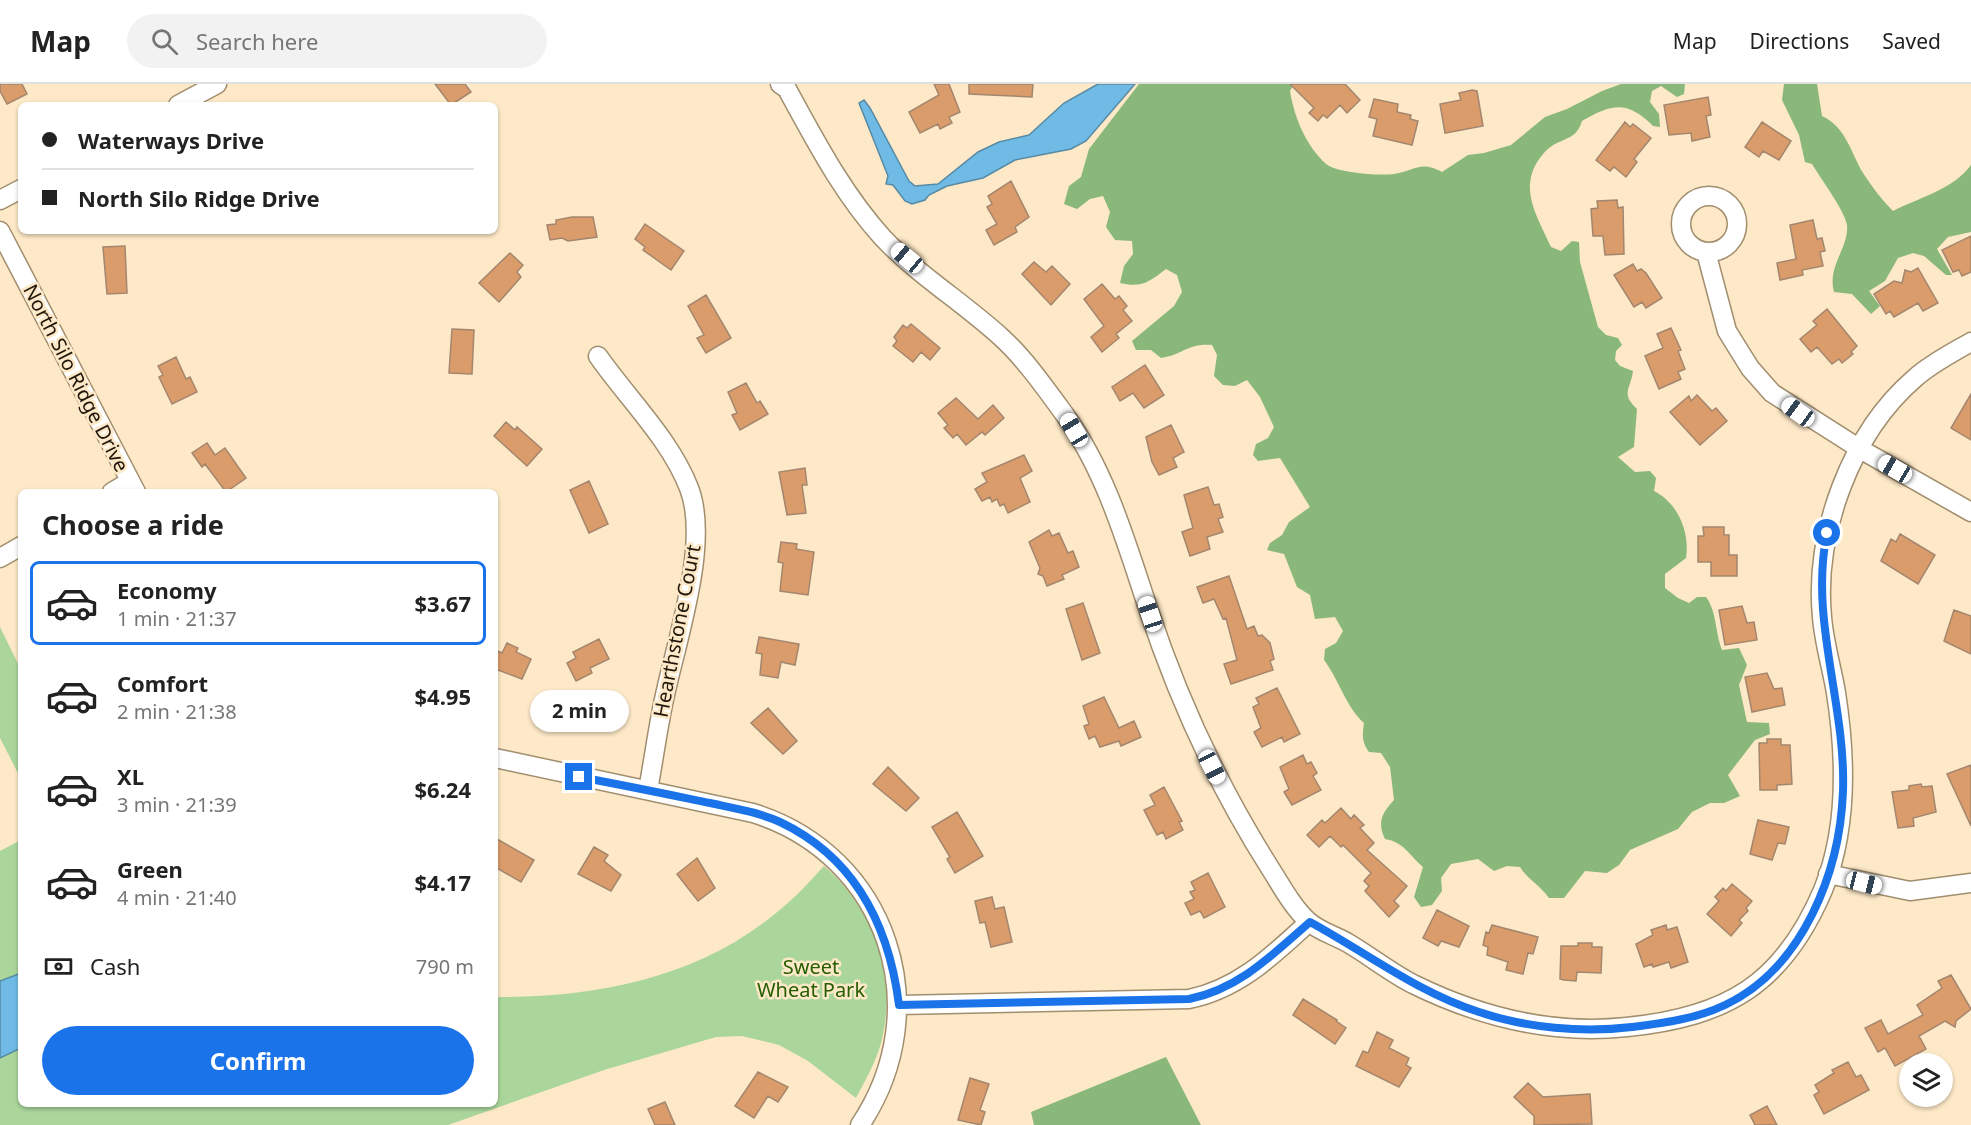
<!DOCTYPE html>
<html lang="en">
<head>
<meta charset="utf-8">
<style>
  body { margin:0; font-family:"Noto Sans",sans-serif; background:#f2f2f2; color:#222; height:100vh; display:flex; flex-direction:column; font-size:22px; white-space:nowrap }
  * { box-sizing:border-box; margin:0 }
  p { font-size:20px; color:#767676 }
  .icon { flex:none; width:33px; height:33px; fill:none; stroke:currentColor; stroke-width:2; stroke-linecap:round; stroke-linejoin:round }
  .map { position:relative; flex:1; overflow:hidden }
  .details { position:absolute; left:18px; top:405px; width:480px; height:618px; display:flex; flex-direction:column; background:#fff; border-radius:9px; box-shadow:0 2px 4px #0004 }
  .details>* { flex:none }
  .guide { position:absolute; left:18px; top:18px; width:480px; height:132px; border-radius:9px; box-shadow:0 2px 4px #0004; display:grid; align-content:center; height:132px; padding:0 24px; background:#fff }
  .tools { position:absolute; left:1899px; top:969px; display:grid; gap:12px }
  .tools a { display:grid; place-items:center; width:54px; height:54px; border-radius:50%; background:#fff; box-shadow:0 2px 4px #0004; font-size:30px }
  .end { position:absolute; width:27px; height:27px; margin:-14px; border:8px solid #1a73e8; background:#fff; box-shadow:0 0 0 3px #fff }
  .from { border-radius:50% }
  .bubble { position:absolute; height:42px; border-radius:21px; background:#fff; box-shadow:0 2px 4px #0004; font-size:20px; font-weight:700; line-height:42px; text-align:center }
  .car { position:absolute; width:18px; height:36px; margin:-18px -9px; border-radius:8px; box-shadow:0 0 4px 2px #0007; background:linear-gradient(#fff 24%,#345 0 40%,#fff 0 76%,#345 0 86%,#fff 0) }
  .guide b { display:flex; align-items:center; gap:21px; height:57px; font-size:22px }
  .guide b+b { border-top:2px solid #e0e0e0 }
  .guide i { width:15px; height:15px; background:#222 }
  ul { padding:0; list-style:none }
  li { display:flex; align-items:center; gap:18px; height:84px; margin:0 12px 9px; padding:0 12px; border:3px solid transparent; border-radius:9px }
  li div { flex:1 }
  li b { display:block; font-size:22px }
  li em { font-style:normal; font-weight:700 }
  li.selected { border-color:#1a73e8 }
  li>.icon { width:54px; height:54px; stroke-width:1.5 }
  h2 { padding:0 24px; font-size:27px; line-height:72px }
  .pay { display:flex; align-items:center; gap:15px; height:66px; padding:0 24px; font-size:22px }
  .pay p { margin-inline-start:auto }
  .button { display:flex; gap:12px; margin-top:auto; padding:12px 24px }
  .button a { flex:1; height:69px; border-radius:36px; background:#1a73e8; color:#fff; font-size:24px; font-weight:700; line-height:69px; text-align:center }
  header { display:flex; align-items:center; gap:36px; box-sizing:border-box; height:84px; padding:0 30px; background:#fff; border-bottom:2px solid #e0e0e0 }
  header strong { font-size:28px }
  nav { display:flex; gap:33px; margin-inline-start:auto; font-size:21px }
  .search { width:420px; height:54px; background:#f2f2f2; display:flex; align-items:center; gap:15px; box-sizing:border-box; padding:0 21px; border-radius:33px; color:#767676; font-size:22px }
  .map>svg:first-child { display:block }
  .green { fill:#aad69b }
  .forest { fill:#8ab77a }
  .water { fill:#6fbbe6; stroke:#578aa4; stroke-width:1.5 }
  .building { fill:#da9c6b; stroke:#a4866e; stroke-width:1.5 }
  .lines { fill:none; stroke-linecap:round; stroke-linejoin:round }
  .minor-casing { stroke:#a18e6e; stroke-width:21 }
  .minor { stroke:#fff; stroke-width:18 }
  .route { stroke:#1a73e8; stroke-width:8 }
  .labels { text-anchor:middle; stroke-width:5; stroke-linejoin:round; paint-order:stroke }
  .street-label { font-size:20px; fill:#1f170b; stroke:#fde8c7 }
  .park-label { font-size:20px; fill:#255d02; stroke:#fde8c7 }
</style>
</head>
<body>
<header>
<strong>Map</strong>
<div class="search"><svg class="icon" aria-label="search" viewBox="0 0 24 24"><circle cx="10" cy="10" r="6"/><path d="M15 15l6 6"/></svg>Search here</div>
<nav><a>Map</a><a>Directions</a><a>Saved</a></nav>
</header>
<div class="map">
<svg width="1971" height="1041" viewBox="0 0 1971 1041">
  <rect width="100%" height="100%" fill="#fde8c7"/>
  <path class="green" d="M0,543L21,586V695L0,654Z
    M21,756V1020H495V913C597,914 703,893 782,824C797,812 811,796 824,782C872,823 896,888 883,950C879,973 867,993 856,1014L808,977L779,961L742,952L716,953L604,986L448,1041H0V767Z"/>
  <path class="forest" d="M1139,0H1294L1290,7C1294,33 1306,62 1326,80C1337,89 1380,92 1394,90C1415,87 1420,76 1442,88L1468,71L1484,69L1511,61L1545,33L1567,25L1602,7L1621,0H1685L1684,10L1677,13L1661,2L1652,7L1650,18L1659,30L1660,43L1653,42C1627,16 1612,20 1582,37C1577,53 1569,53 1555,60C1547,64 1541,72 1536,80C1520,108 1539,136 1551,163L1561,167L1572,157L1579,158L1580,178L1598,243L1606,251L1618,254L1622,261L1616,267L1615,276L1620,282L1633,287C1631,305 1620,309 1637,325L1634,363L1618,373L1635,388L1650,387L1656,394L1654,407C1678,419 1690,448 1686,474L1665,490V504L1678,514L1689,519L1697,513H1706C1717,528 1715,548 1722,566L1739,564L1747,581L1739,601L1747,638L1769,639L1770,650L1755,656L1728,691L1740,712L1724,719H1710L1692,728L1678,745L1630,766L1619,781L1607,789L1585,787L1564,814H1549C1540,801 1528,796 1520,783L1507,782L1494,787L1478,775L1451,780L1441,794L1442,807L1432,821L1421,823L1414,813L1423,783C1409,771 1404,758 1385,755C1377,738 1382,729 1394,716L1390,683L1381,669L1369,668C1362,659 1362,651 1364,639C1346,623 1339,596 1324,576L1325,565L1336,559L1343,547L1335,533L1315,535L1310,511L1297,503L1284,470L1267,466L1270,459L1282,451L1289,438L1310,423L1280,374L1258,377L1253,371L1256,360L1268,354L1274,343L1260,313L1247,296L1235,302L1223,301L1214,292L1217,271L1212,261C1187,259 1183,271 1161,274L1151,266H1136L1132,257L1174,222L1182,208L1177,191L1166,185C1149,198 1142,204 1120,199L1124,182L1133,170L1132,157L1115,156L1106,143L1110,128L1103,112L1090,115L1077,125L1064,120L1069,102L1081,93L1089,65Z
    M1784,0H1817L1822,32C1846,43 1851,69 1863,89C1872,103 1882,116 1893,127C1918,114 1954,105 1971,81V148L1948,153L1937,165L1952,191H1946L1924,172L1913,169L1898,174L1885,197L1869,207L1880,222L1871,230L1852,210L1834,208C1827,182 1849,164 1847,141C1845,127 1821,95 1812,80L1805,78L1799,51L1782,16Z
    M1166,973L1201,1041H1034L1031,1028Z"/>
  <path class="water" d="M1098,0H1135L1086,57L1071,65L1015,76L983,94L947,102L929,111L925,116L912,120L905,117L893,101L886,100L888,92L859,19L864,16L870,24L909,97L915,102L938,100L978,68L999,58L1029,51L1064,19Z
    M21,889V964L0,974V897Z"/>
  <path class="building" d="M0,0H22L27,10L7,20L0,7Z
    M435,0H465L471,8L451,21Z
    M934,0H949L960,28L949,33L952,39L940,45L938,40L920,49L909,28L939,11Z
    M969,0H1033L1032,13L969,10Z
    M1290,0H1345L1360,16L1347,29L1340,21L1327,34L1323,31L1318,37L1309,29L1314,24Z
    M1472,6L1477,7L1483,42L1445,49L1440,20L1461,16L1459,9Z
    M1708,13L1711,31L1706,32L1710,53L1692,57L1691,49L1669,51L1664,21Z
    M1374,15L1398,20L1397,28L1411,31L1410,35L1418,37L1412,61L1373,52L1377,35L1369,33Z
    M1625,38L1630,43L1633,40L1651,54L1634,75L1637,78L1626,93L1614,83L1610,87L1596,76Z
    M1762,38L1791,57L1779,76L1763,67L1759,73L1745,63Z
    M1011,97L1029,133L1015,143L1017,148L994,161L986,146L997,140L987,123L992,120L988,112Z
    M1617,116L1618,124L1623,123L1624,170L1605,171L1603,152H1593L1591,125L1598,124L1597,117Z
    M572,133H593L597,153L568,157L562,154L550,156L547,141L556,140V136Z
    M1813,136L1817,155L1822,154L1825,167L1820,168L1823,182L1802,186L1803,191L1780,196L1777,179L1796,175L1790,141Z
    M645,140L684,167L671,186L643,166L645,163L635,155Z
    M1971,152V188L1962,192L1959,186L1953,188L1942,166Z
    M125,162L127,209L107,210L103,163Z
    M510,169L523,181L517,188L521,193L499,218L479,199Z
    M1034,178L1046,188L1052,182L1070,200L1051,221L1022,190Z
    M1633,180L1637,187L1641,185L1646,189L1662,214L1646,224L1642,218L1634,223L1614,191Z
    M1918,184L1938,219L1923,227L1918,219L1894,233L1890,227L1886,230L1874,210L1894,197L1902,199L1905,186L1911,188Z
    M1102,200L1115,215L1119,212L1127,222L1123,226L1132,237L1116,250L1119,254L1102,268L1091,253L1104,242L1084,215Z
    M706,211L731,254L706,269L697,254L704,251L688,222Z
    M1827,225L1857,262L1851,268L1853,270L1842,279L1839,275L1832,280L1817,263L1811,268L1800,255L1817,241L1813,237Z
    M911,240L940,264L930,276L921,268L913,278L893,262L897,257L894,253L903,241L907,244Z
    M1671,244L1681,266L1678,267L1685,285L1678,288L1681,295L1659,305L1645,272L1663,264L1657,250Z
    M452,245L474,246L472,290L449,289Z
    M176,273L186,295L190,293L197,308L172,320L159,293L163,291L158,282Z
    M1145,281L1164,311L1144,324L1133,309L1120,317L1112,303Z
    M746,299L757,319L760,317L768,330L740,346L732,331L737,329L728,308Z
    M1971,310V356L1951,344Z
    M1697,311L1712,327L1716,324L1727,337L1700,361L1670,328L1689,312L1691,317Z
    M956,314L978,335L993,321L1004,334L985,351L982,348L966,361L957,350L953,354L944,344L948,341L938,329Z
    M506,338L515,346L517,343L542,365L527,382L494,352Z
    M1171,341L1184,368L1173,374L1177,383L1159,391L1152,378L1146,353Z
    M207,359L215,371L225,364L246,394L226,408L205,380L202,383L192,369Z
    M1024,371L1032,387L1020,394L1030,418L1008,429L1004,420L1000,422L997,415L992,418L990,413L982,417L975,405L987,398L982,389Z
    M805,384L807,401H802L806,429L787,431L779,388Z
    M589,397L608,440L589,449L570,406Z
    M1208,403L1214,421L1219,420L1223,433L1218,435L1223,448L1207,453L1210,465L1190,472L1182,448L1193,444L1184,411Z
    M1703,443H1724V451H1729V471H1737V492H1711V478H1698V452H1704Z
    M1049,446L1052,452L1059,449L1068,469L1073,467L1079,483L1062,491L1064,495L1047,502L1043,492L1038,490L1040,484L1029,458Z
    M1900,450L1935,471L1918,500L1881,477L1891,455L1896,458Z
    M781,458L797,460L796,465L814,468L808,511L780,507L783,479L778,478Z
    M1229,492L1247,545L1254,542L1258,552L1262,551L1270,559L1274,575L1270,577L1273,586L1231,600L1224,580L1237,576L1226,534L1223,535L1214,515L1203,519L1197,503Z
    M1083,519L1100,569L1082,576L1066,525Z
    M1742,522L1747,539L1754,538L1757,556L1725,561L1719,526Z
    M1954,526L1971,532V570L1944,557Z
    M759,553L799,560L795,581L781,578L778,594L760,591L762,570L756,569Z
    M599,555L609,575L590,584L592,589L576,597L567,579L576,574L573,568Z
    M507,559L518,564L516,568L531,575L522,595L495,585V566L502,569Z
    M1767,589L1774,605L1782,604L1785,621L1752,628L1745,593Z
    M1277,604L1300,650L1284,658L1282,653L1262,663L1254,648L1261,644L1253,623L1259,620L1256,614Z
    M1104,613L1119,644L1134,637L1141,653L1121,662L1119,657L1100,663L1095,652L1089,655L1084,642L1089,640L1083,622Z
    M768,624L797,657L783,670L751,639Z
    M1767,655H1781V661H1790L1792,700L1777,701V706H1760L1759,659H1767Z
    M1303,671L1307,680L1311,678L1317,689L1313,692L1321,706L1292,721L1284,708L1289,705L1280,683Z
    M1971,681V742L1947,690Z
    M888,683L919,714L906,727L873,700Z
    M1921,700L1922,703L1932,702L1936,728L1913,734L1914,742L1898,744L1892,708L1909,706V702Z
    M1164,703L1182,737L1179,738L1183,746L1166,755L1163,748L1157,751L1144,726L1155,721L1150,711Z
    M1341,724L1351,735L1354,731L1364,741L1360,744L1374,759L1367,766L1407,802L1394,817L1399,822L1389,833L1365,807L1369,802L1364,797L1371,789L1343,761L1341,763L1330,752L1319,763L1307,751L1322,736L1325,739Z
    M957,728L983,772L955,789L947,775L950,773L932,743Z
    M1758,736L1789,743L1785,760L1778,759L1772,776L1750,770Z
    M495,754L534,776L521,798L495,783Z
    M594,763L608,771L604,777L621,791L611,807L578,790Z
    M697,774L715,804L698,817L677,790Z
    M1208,789L1225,823L1204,834L1200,827L1191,831L1185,819L1194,815L1190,808L1195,806L1191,798Z
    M1732,800L1752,817L1746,824L1748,827L1739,836L1742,839L1731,852L1707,830L1719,817L1715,813L1723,804L1726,807Z
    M992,813L995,825L1004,823L1012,858L991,863L985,838L980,839L975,817Z
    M1437,826L1469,842L1459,863L1441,857L1438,862L1423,854Z
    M1492,841L1538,853L1533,870L1528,869L1523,890L1506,886L1508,878L1487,871L1488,863L1483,861L1486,848L1489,849Z
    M1666,841L1667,846L1677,843L1688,878L1671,884L1669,878L1653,883L1652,880L1644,883L1636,860L1653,851L1651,846Z
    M1578,859H1592V863H1602L1601,889L1577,888L1576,897L1564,896L1560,895L1561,862H1578Z
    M1951,891L1971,925L1956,937L1955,943L1945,937L1919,952L1926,965L1895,982L1885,964L1878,968L1865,944L1881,936L1888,950L1923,931L1917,921L1942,904L1938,897Z
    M1303,915L1337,936L1336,937L1346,944L1335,960L1293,931Z
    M1377,948L1393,956L1389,964L1409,974L1406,981L1411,984L1399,1003L1356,982L1363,967L1368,969Z
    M1848,978L1856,993L1861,991L1869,1006L1824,1030L1814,1011L1819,1008L1815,1001L1834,989L1832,986Z
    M758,988L788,1003L778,1018L768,1012L754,1034L735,1022Z
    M970,994L989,1000L980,1026L985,1028L981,1041L958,1036Z
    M1528,999L1543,1013L1590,1010L1592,1040L1534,1041V1032L1514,1013Z
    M665,1018L675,1041H655L648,1025Z
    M1767,1022L1777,1041H1755L1750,1031Z"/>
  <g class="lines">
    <defs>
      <path id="minor" d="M780,0L787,5C816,58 843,110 883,154C918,191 964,219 1002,254C1025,275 1046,305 1065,331C1106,388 1126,458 1148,524C1178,615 1218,702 1270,784C1281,801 1293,824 1309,838C1319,847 1336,852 1348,859C1370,872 1390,888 1413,900C1480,933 1552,951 1627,943C1727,933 1783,900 1823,806C1848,745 1846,673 1836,609C1832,584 1824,559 1822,533C1814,449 1851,349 1915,294C1932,279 1952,269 1971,258
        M178,21L217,0
        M1681 140a28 28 0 1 1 56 0a28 28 0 1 1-56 0Z
        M0,116L21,105
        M0,147L136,408
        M1706,168L1727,247L1750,284L1772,309L1860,365L1971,428
        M598,272C628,315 670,355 689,404C710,458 677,555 665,611C658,642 654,674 648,706
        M112,408L129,398
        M0,474L21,462
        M495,674L753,729C888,771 938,925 860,1041
        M1828,790L1910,807L1971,799
        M899,921L1189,915C1239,905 1273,871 1309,838"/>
    </defs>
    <use href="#minor" class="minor-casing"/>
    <use href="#minor" class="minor"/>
  </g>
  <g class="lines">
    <path class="route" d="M579,693C623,701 666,710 710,719C733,724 758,728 780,738C856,774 889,842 899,921L1189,915C1239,905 1272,871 1310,838C1367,869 1417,908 1479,928C1527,944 1582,949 1632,943C1663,939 1696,935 1725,921C1803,884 1840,788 1843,707C1846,620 1809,535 1827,449"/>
  </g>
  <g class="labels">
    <g class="street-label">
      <text transform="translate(76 294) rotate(63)" y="7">North Silo Ridge Drive</text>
      <text transform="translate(677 547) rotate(-79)" y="7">Hearthstone Court</text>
    </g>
    <g class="park-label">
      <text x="811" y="890">Sweet<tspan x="811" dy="23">Wheat Park</tspan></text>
    </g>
  </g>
</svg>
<div class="tools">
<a><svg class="icon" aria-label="layers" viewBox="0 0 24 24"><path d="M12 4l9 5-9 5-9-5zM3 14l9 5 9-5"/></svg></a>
</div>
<i class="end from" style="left:1827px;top:449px"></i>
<i class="end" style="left:579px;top:693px"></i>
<div class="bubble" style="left:530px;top:606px;width:99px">2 min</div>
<i class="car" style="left:907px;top:174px;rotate:310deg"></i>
<i class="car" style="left:1798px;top:328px;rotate:306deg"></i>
<i class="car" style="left:1074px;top:346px;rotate:329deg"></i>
<i class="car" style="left:1895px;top:385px;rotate:300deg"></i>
<i class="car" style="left:1150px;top:530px;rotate:342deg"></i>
<i class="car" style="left:1212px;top:683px;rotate:153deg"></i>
<i class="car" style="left:1864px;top:799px;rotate:104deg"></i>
<div class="guide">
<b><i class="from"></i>Waterways Drive</b>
<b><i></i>North Silo Ridge Drive</b>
</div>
<section class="details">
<h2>Choose a ride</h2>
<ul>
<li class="selected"><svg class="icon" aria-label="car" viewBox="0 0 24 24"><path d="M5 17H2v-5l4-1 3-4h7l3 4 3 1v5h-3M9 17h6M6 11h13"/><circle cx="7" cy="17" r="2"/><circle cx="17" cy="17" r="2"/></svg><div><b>Economy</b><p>1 min · 21:37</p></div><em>$3.67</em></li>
<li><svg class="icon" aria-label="car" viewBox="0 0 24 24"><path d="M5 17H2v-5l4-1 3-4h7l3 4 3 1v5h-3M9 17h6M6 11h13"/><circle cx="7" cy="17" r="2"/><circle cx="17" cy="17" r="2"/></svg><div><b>Comfort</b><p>2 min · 21:38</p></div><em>$4.95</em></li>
<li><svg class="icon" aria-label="car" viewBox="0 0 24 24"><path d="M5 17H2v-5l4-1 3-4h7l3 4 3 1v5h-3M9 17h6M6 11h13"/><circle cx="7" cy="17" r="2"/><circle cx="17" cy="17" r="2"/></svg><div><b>XL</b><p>3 min · 21:39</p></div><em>$6.24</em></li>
<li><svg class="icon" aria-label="car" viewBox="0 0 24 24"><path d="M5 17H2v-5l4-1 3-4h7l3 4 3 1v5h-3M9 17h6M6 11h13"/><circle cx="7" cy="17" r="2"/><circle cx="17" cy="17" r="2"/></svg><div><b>Green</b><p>4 min · 21:40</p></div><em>$4.17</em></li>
</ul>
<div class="pay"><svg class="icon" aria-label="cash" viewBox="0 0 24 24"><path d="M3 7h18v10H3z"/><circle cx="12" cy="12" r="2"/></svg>Cash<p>790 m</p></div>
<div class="button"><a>Confirm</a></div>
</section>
</div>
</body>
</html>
